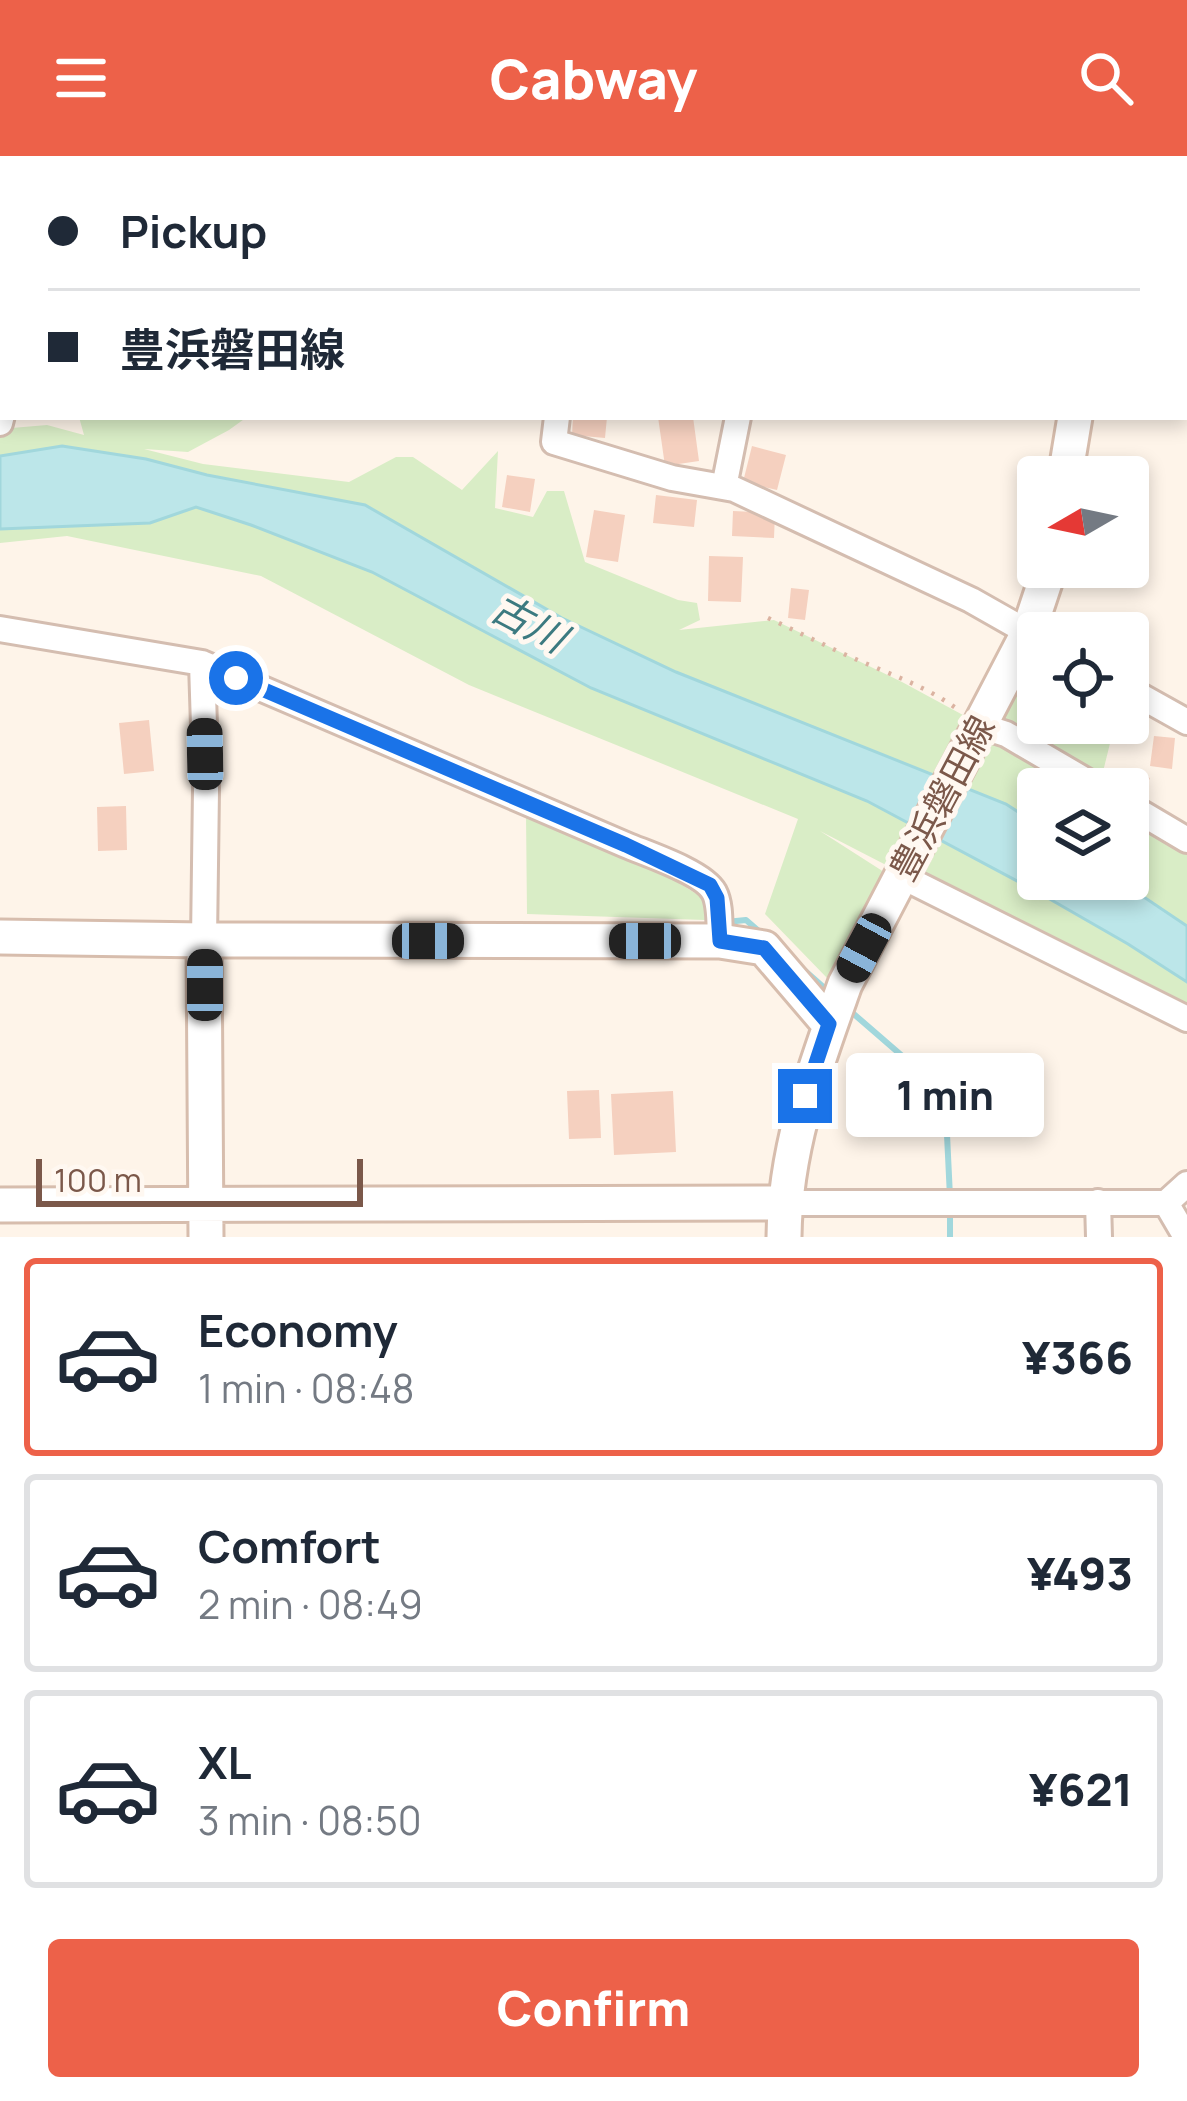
<!DOCTYPE html>
<html lang="en">
<head>
<meta charset="utf-8">
<style>
  body { margin:0; font-family:Manrope,"Noto Sans JP",sans-serif; background:#f2f2f3; color:#1f2937; height:100vh; display:flex; flex-direction:column; font-size:45px; white-space:nowrap }
  * { box-sizing:border-box; margin:0 }
  p { font-size:39px; color:#747a83 }
  .icon { flex:none; width:66px; height:66px; fill:none; stroke:currentColor; stroke-width:2; stroke-linecap:round; stroke-linejoin:round }
  .map { position:relative; height:1081px; overflow:hidden }
  .drawer { display:flex; flex-direction:column; background:#fff; flex:1 }
  .drawer>* { flex:none }
  .hud { position:absolute; left:0px; top:0px; width:1188px; height:264px; box-shadow:0 6px 18px #0003; display:grid; align-content:center; height:264px; padding:0 48px; background:#fff }
  .needle { width:78px; rotate:261deg }
  .fabs { position:absolute; left:1017px; top:300px; display:grid; gap:24px }
  .fabs a { display:grid; place-items:center; width:132px; height:132px; border-radius:12px; background:#fff; box-shadow:0 6px 18px #0003; font-size:60px }
  .scale { position:absolute; left:36px; bottom:30px; width:327px; box-sizing:border-box; padding-left:12px; border:6px solid #7b584a; border-top:0; font-size:33px; line-height:42px; white-space:nowrap; color:#7b584a; -webkit-text-stroke:9px #fff8f1; paint-order:stroke }
  .end { position:absolute; width:54px; height:54px; margin:-27px; border:15px solid #1a73e8; background:#fff; box-shadow:0 0 0 6px #fff }
  .from { border-radius:50% }
  .bubble { position:absolute; height:84px; border-radius:12px; background:#fff; box-shadow:0 6px 18px #0003; font-size:39px; font-weight:800; line-height:84px; text-align:center }
  .car { position:absolute; width:36px; height:72px; margin:-36px -18px; border-radius:15px; box-shadow:0 0 9px 3px #0007; background:linear-gradient(#222 24%,#8ab4d8 0 40%,#222 0 76%,#8ab4d8 0 86%,#222 0) }
  .hud b { display:flex; align-items:center; gap:42px; height:114px; font-size:45px }
  .hud b+b { border-top:3px solid #e0e1e3 }
  .hud i { width:30px; height:30px; background:#1f2937 }
  ul { padding:21px 0 0; list-style:none }
  li { display:flex; align-items:center; gap:36px; height:198px; margin:0 24px 18px; padding:0 24px; border:6px solid #e0e1e3; border-radius:12px }
  li div { flex:1 }
  li b { display:block; font-size:45px }
  li em { font-style:normal; font-weight:800 }
  li.selected { border-color:#ed6149 }
  li>.icon { width:108px; height:108px; stroke-width:1.5 }
  .cta { display:flex; gap:24px; margin-top:auto; padding:24px 48px }
  .cta a { flex:1; height:138px; border-radius:12px; background:#ed6149; color:#fff; font-size:48px; font-weight:800; line-height:138px; text-align:center }
  header { display:flex; justify-content:space-between; align-items:center; height:156px; padding:0 48px; background:#ed6149; color:#fff; font-size:54px; font-weight:800 }
  .map>svg:first-child { display:block }
  .green { fill:#d9edc6 }
  .water { fill:#bce6e9; stroke:#a1d7dc; stroke-width:3 }
  .lines { fill:none; stroke-linecap:round; stroke-linejoin:round }
  .stream { stroke:#a1d7dc; stroke-width:6 }
  .building { fill:#f5d0bf }
  .street-casing { stroke:#d4bdb0; stroke-width:30 }
  .secondary-casing { stroke:#d7bdad; stroke-width:39 }
  .path { stroke:#dbb3a1; stroke-width:4.5; stroke-dasharray:3 9; stroke-linecap:butt }
  .street { stroke:#fff; stroke-width:24 }
  .secondary { stroke:#fff; stroke-width:33 }
  .route { stroke:#1a73e8; stroke-width:15 }
  .labels { text-anchor:middle; stroke-width:10; stroke-linejoin:round; paint-order:stroke }
  .street-label { font-size:36px; fill:#7b584a; stroke:#fff8f1 }
  .water-label { font-size:39px; font-style:italic; fill:#3c7a80; stroke:#fff8f1 }
</style>
</head>
<body>
<header><svg class="icon" aria-label="menu" viewBox="0 0 24 24"><path d="M4 6h16M4 12h16M4 18h16"/></svg>Cabway<svg class="icon" aria-label="search" viewBox="0 0 24 24"><circle cx="10" cy="10" r="6"/><path d="M15 15l6 6"/></svg></header>
<div class="map">
<svg width="1187" height="1081" viewBox="0 0 1187 1081">
  <rect width="100%" height="100%" fill="#fef4e9"/>
  <path class="green" d="M79,261H247L229,274L188,296L144,293L203,308L349,326L396,301H413L462,334L498,295L495,352L533,361L547,335H564L585,406L678,444L697,447L700,464L679,474L774,464L902,526L987,572L1038,482V567H1115L1099,632L1038,633V723H1128V653L1187,687V864L820,675L884,716L828,823L765,758L798,663L469,529L261,420L67,380L0,387V273L47,269L84,279Z
    M526,658L640,703L703,742L705,764L527,758Z"/>
  <path class="water" d="M62,290L146,303L207,319L365,349L562,462L676,516L1006,648L1038,669V723H1117L1187,770V826L1128,788L1034,734L867,645L591,532L372,416L251,369L196,351L150,367L0,373V300Z"/>
  <g class="lines">
    <path class="stream" d="M726,766L746,764L761,777
      M803,813L829,836
      M848,853L945,937L950,1041
      M950,1055V1081"/>
  </g>
  <path class="building" d="M573,261H607L605,282L572,279Z
    M658,261H693L699,305L665,310Z
    M752,290L786,299L777,334L743,326Z
    M507,319L535,323L530,356L502,351Z
    M656,339L697,344L694,371L653,367Z
    M594,354L625,359L618,406L586,401Z
    M733,355L775,357L774,382L732,380Z
    M709,400L743,401L741,446L708,445Z
    M791,432L809,434L805,464L788,462Z
    M149,564L154,615L124,618L119,567Z
    M1154,580L1175,582L1172,613L1150,610Z
    M1128,612L1150,622L1139,647L1128,642V633H1118Z
    M126,650L127,694L98,695L97,651Z
    M599,934L601,982L569,983L567,935Z
    M673,935L676,996L614,999L611,938Z"/>
  <g class="lines">
    <defs>
      <path id="street" d="M185,0V3
        M154,3L158,0
        M802,3L803,0
        M1185,218H1187
        M557,261L554,286L672,322L734,333L971,444L1038,482
        M0,267L3,255
        M724,331L738,261
        M0,473L202,507L626,689C647,698 703,716 714,736C721,749 719,770 720,785
        M202,507L206,633L204,784
        M1128,533L1187,566
        M981,570L1006,578L1100,633
        M1128,649L1187,684
        M901,720L1187,863
        M1098,1046L1099,1081
        M784,1047H1166L1187,1028
        M1166,1047L1186,1081"/>
      <path id="secondary" d="M1119,3L1120,0
        M1065,321L1075,261
        M0,781L204,784L720,785L764,792L829,868
        M204,784L206,1081
        M0,1049L784,1047
        M784,1081C785,990 815,912 845,828L1028,477L1050,411"/>
    </defs>
    <use href="#street" class="street-casing"/>
    <use href="#secondary" class="secondary-casing"/>
    <path class="path" d="M768,462C803,478 837,496 872,510C902,523 930,533 957,553"/>
    <use href="#street" class="street"/>
    <use href="#secondary" class="secondary"/>
  </g>
  <g class="lines">
    <path class="route" d="M236,522L626,689L710,729L717,742L720,785L764,792L829,868L805,940"/>
  </g>
  <g class="labels">
    <g class="street-label">
      <text transform="translate(942 642) rotate(-62)" y="13">豊浜磐田線</text>
    </g>
    <g class="water-label">
      <text transform="translate(529 467) rotate(28)" y="14">古川</text>
    </g>
  </g>
</svg>
<div class="fabs">
<a><svg class="needle" viewBox="-14 -14 28 28"><path d="M0-13l5 13h-10z" fill="#e53935"/><path d="M0 13l5-13h-10z" fill="#747a83"/></svg></a>
<a><svg class="icon" aria-label="locate" viewBox="0 0 24 24"><circle cx="12" cy="12" r="6"/><path d="M12 2v4M12 18v4M2 12h4M18 12h4"/></svg></a>
<a><svg class="icon" aria-label="layers" viewBox="0 0 24 24"><path d="M12 4l9 5-9 5-9-5zM3 14l9 5 9-5"/></svg></a>
</div>
<div class="scale">100 m</div>
<i class="end from" style="left:236px;top:522px"></i>
<i class="end" style="left:805px;top:940px"></i>
<div class="bubble" style="left:846px;top:897px;width:198px">1 min</div>
<i class="car" style="left:205px;top:598px;rotate:359deg"></i>
<i class="car" style="left:428px;top:785px;rotate:90deg"></i>
<i class="car" style="left:645px;top:785px;rotate:270deg"></i>
<i class="car" style="left:864px;top:792px;rotate:208deg"></i>
<i class="car" style="left:205px;top:829px;rotate:0deg"></i>
<div class="hud">
<b><i class="from"></i>Pickup</b>
<b><i></i>豊浜磐田線</b>
</div>
</div>
<section class="drawer">
<ul>
<li class="selected"><svg class="icon" aria-label="car" viewBox="0 0 24 24"><path d="M5 17H2v-5l4-1 3-4h7l3 4 3 1v5h-3M9 17h6M6 11h13"/><circle cx="7" cy="17" r="2"/><circle cx="17" cy="17" r="2"/></svg><div><b>Economy</b><p>1 min · 08:48</p></div><em>¥366</em></li>
<li><svg class="icon" aria-label="car" viewBox="0 0 24 24"><path d="M5 17H2v-5l4-1 3-4h7l3 4 3 1v5h-3M9 17h6M6 11h13"/><circle cx="7" cy="17" r="2"/><circle cx="17" cy="17" r="2"/></svg><div><b>Comfort</b><p>2 min · 08:49</p></div><em>¥493</em></li>
<li><svg class="icon" aria-label="car" viewBox="0 0 24 24"><path d="M5 17H2v-5l4-1 3-4h7l3 4 3 1v5h-3M9 17h6M6 11h13"/><circle cx="7" cy="17" r="2"/><circle cx="17" cy="17" r="2"/></svg><div><b>XL</b><p>3 min · 08:50</p></div><em>¥621</em></li>
</ul>
<div class="cta"><a>Confirm</a></div>
</section>
</body>
</html>
